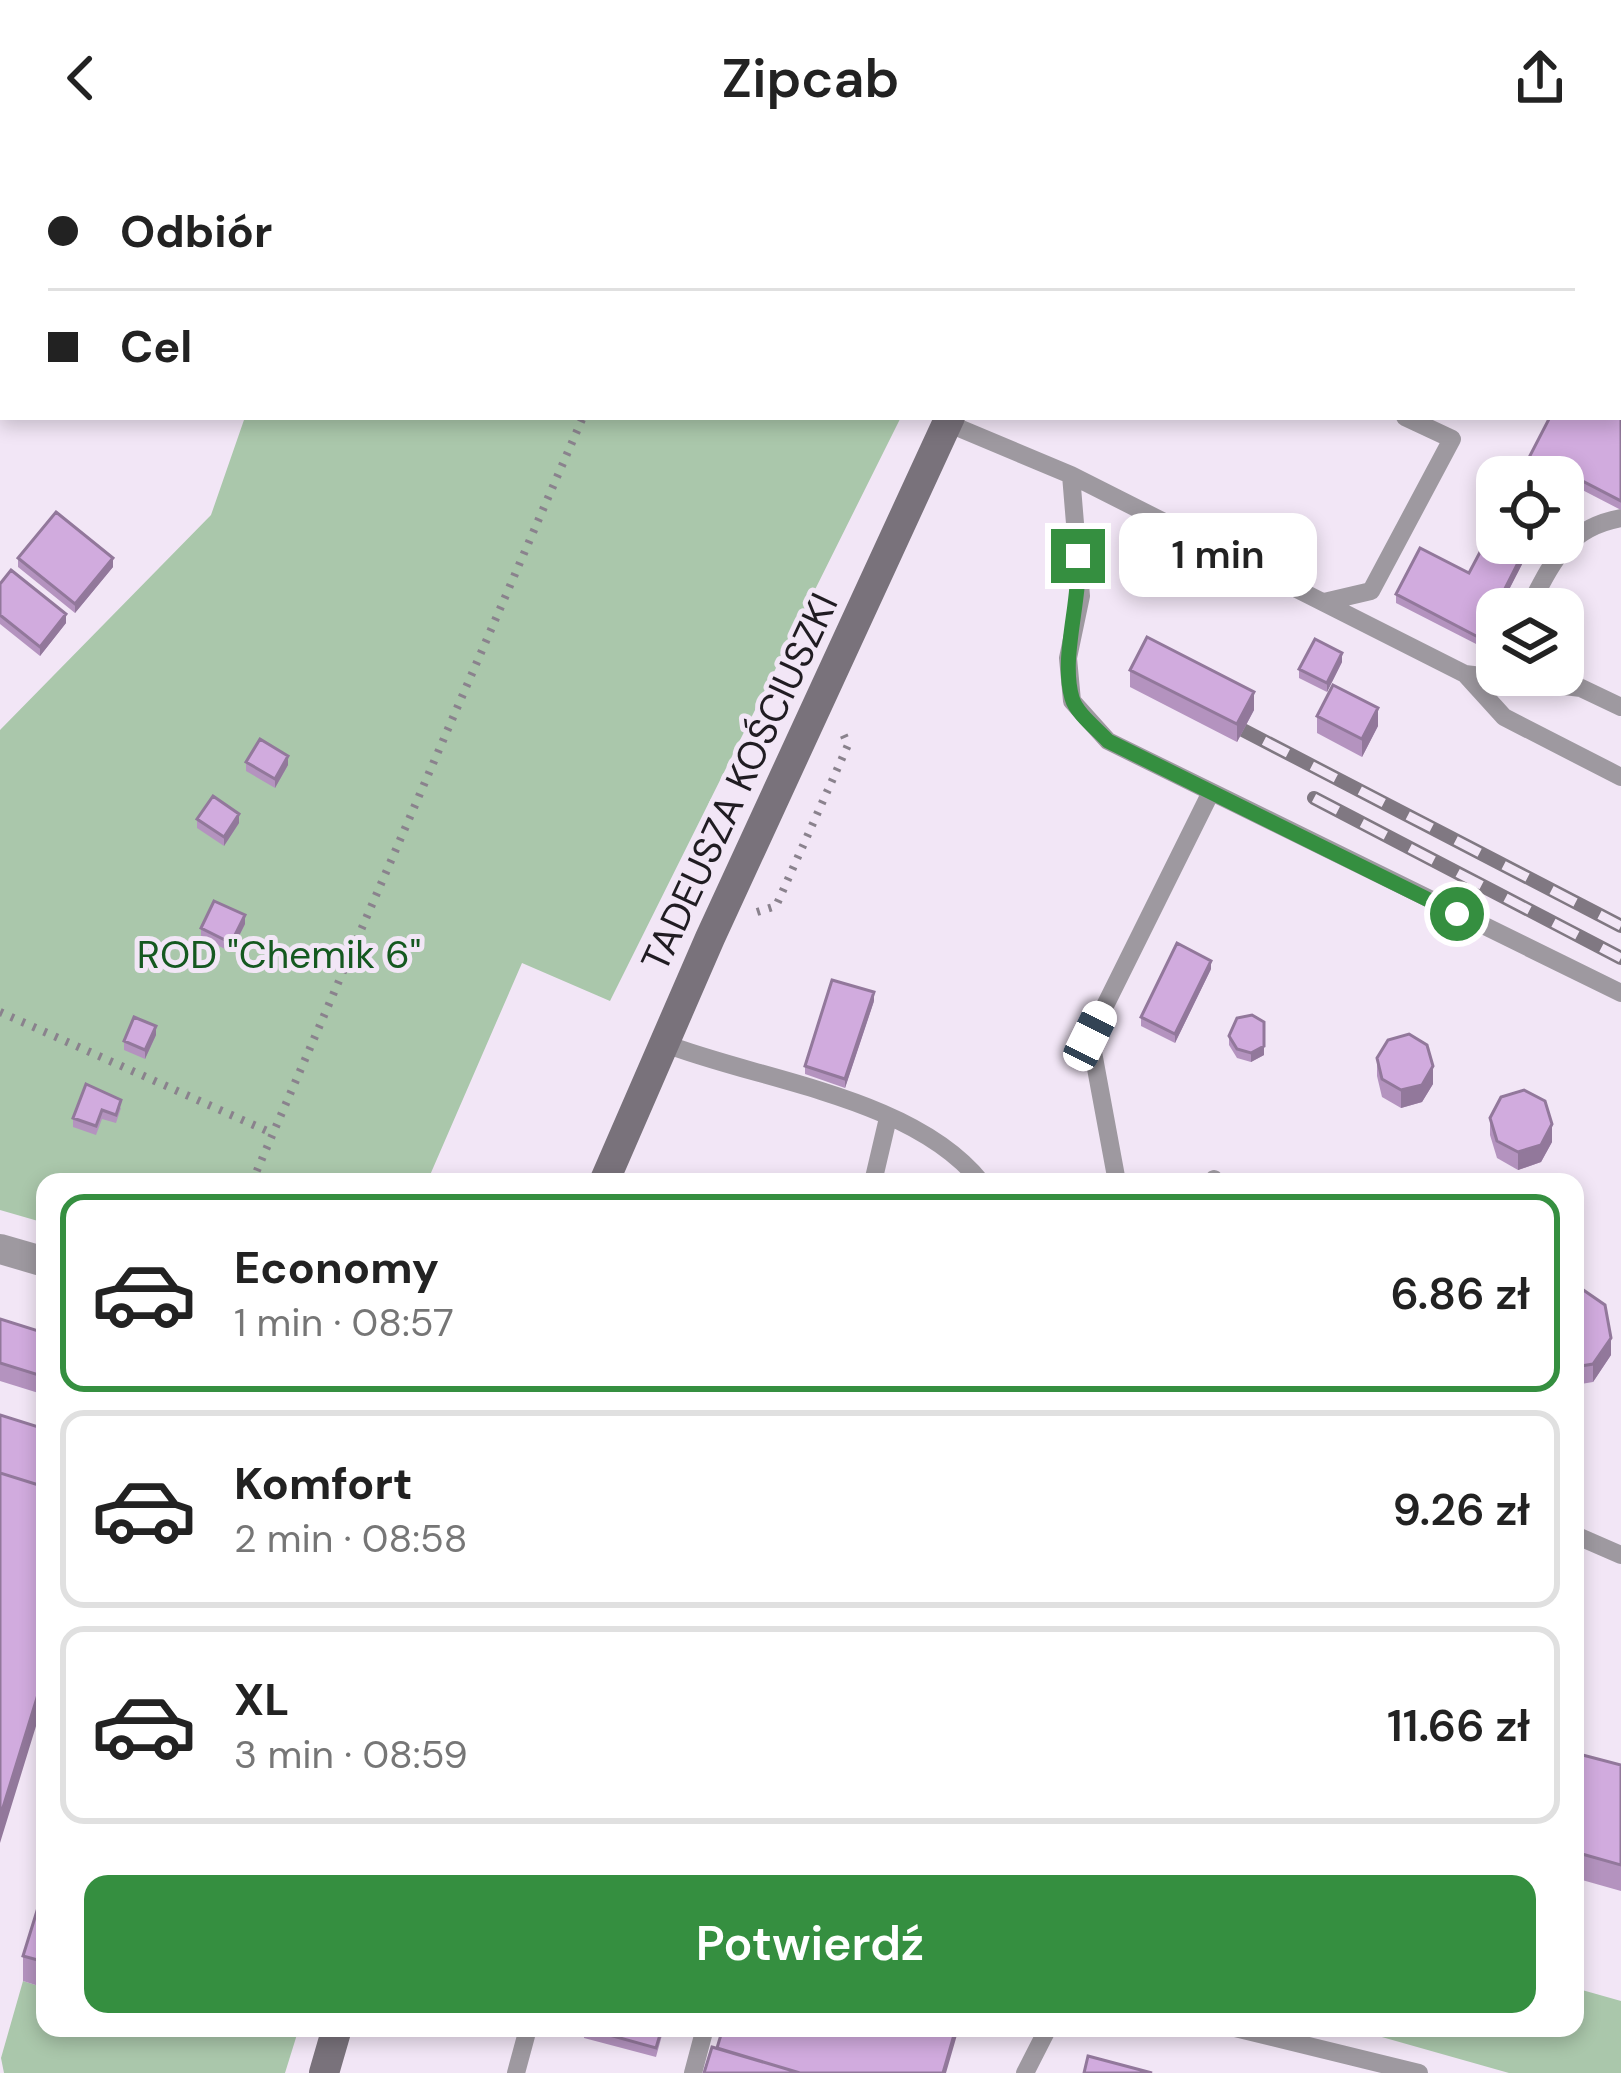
<!DOCTYPE html>
<html lang="pl">
<head>
<meta charset="utf-8">
<style>
  body { margin:0; font-family:"DM Sans",sans-serif; background:#f2f2f2; color:#222; height:100vh; display:flex; flex-direction:column; font-size:45px; white-space:nowrap }
  * { box-sizing:border-box; margin:0 }
  p { font-size:39px; color:#767676 }
  .icon { flex:none; width:66px; height:66px; fill:none; stroke:currentColor; stroke-width:2; stroke-linecap:round; stroke-linejoin:round }
  .map { position:relative; flex:1; overflow:hidden }
  .side { position:absolute; left:36px; top:1017px; width:1548px; height:864px; display:flex; flex-direction:column; background:#fff; border-radius:24px; box-shadow:0 6px 18px #0003 }
  .side>* { flex:none }
  .banner { position:absolute; left:0px; top:0px; width:1623px; height:264px; box-shadow:0 6px 18px #0003; display:grid; align-content:center; height:264px; padding:0 48px; background:#fff }
  .tools { position:absolute; left:1476px; top:300px; display:grid; gap:24px }
  .tools a { display:grid; place-items:center; width:108px; height:108px; border-radius:24px; background:#fff; box-shadow:0 6px 18px #0003; font-size:60px }
  .end { position:absolute; width:54px; height:54px; margin:-27px; border:15px solid #358f40; background:#fff; box-shadow:0 0 0 6px #fff }
  .from { border-radius:50% }
  .bubble { position:absolute; height:84px; border-radius:24px; background:#fff; box-shadow:0 6px 18px #0003; font-size:39px; font-weight:600; line-height:84px; text-align:center }
  .car { position:absolute; width:36px; height:72px; margin:-36px -18px; border-radius:15px; box-shadow:0 0 9px 3px #0007; background:linear-gradient(#fff 24%,#345 0 40%,#fff 0 76%,#345 0 86%,#fff 0) }
  .banner b { display:flex; align-items:center; gap:42px; height:114px; font-size:45px }
  .banner b+b { border-top:3px solid #e0e0e0 }
  .banner i { width:30px; height:30px; background:#222 }
  ul { padding:21px 0 0; list-style:none }
  li { display:flex; align-items:center; gap:36px; height:198px; margin:0 24px 18px; padding:0 24px; border:6px solid #e0e0e0; border-radius:24px }
  li div { flex:1 }
  li b { display:block; font-size:45px }
  li em { font-style:normal; font-weight:600 }
  li.selected { border-color:#358f40 }
  li>.icon { width:108px; height:108px; stroke-width:1.5 }
  .primary-button { display:flex; gap:24px; margin-top:auto; padding:24px 48px }
  .primary-button a { flex:1; height:138px; border-radius:24px; background:#358f40; color:#fff; font-size:48px; font-weight:600; line-height:138px; text-align:center }
  header { display:flex; justify-content:space-between; align-items:center; height:156px; padding:0 48px; background:#fff; font-size:54px; font-weight:600 }
  .map>svg:first-child { display:block }
  .green { fill:#aac7ab }
  .lines { fill:none; stroke-linecap:round; stroke-linejoin:round }
  .path { stroke:#8a828d; stroke-width:8; stroke-dasharray:3 9; stroke-linecap:butt }
  .service { stroke:#9e99a0; stroke-width:18 }
  .tertiary { stroke:#9e99a0; stroke-width:30 }
  .secondary { stroke:#79727b; stroke-width:30 }
  .rail-casing { stroke:#807882; stroke-width:14 }
  .rail { stroke:#f2e6f6; stroke-width:9; stroke-dasharray:27; stroke-linecap:butt }
  .wall { fill:#b493bf }
  .shaded-wall { fill:#92789b }
  .building { fill:#d1abde; stroke:#92789b; stroke-width:3 }
  .route { stroke:#358f40; stroke-width:15 }
  .labels { text-anchor:middle; stroke-width:10; stroke-linejoin:round; paint-order:stroke }
  .street-label { font-size:39px; fill:#201c22; stroke:#f2e6f6 }
  .park-label { font-size:39px; fill:#155920; stroke:#f2e6f6 }
</style>
</head>
<body>
<header><svg class="icon" aria-label="back" viewBox="0 0 24 24"><path d="M15 5l-7 7 7 7"/></svg>Zipcab<svg class="icon" aria-label="share" viewBox="0 0 24 24"><path d="M12 15V3M7 8l5-5 5 5M5 13v7h14v-7"/></svg></header>
<div class="map">
<svg width="1621" height="1917" viewBox="0 0 1621 1917">
  <rect width="100%" height="100%" fill="#f2e6f6"/>
  <path class="green" d="M91,0H1025L1024,3Z
    M245,261H901L610,845L522,807L427,1026H45V1067L0,1054V574L211,359Z
    M23,1825L45,1832V1872H224L243,1880L249,1872H299L285,1917H4L1,1902Z
    M1575,1832L1621,1845V1917H1509L1350,1872H1575Z"/>
  <g class="lines">
    <path class="path" d="M694,3L695,0
      M757,756L776,750L848,589L841,573
      M0,856L274,978
      M252,1026L583,261"/>
    <path class="service" d="M1620,196H1621
      M947,267L1071,319L1465,518L1581,532L1621,551
      M1071,319L1081,440L1068,502L1072,545L1108,585L1621,837
      M1324,446L1371,435L1452,283L1405,261
      M1528,453C1552,407 1566,372 1621,362
      M1465,518L1504,561L1621,621
      M663,887C761,925 913,941 981,1026
      M873,1026L888,962
      M1117,1026L1090,880L1210,638
      M1212,1026L1214,1023
      M1575,1379L1621,1399
      M1235,1872L1419,1917
      M516,1917L526,1880L522,1872
      M693,1917L705,1872
      M1025,1917L1048,1872"/>
    <path class="tertiary" d="M0,1093L45,1106"/>
    <path class="secondary" d="M1068,3L1070,0
      M604,1026L710,782L950,261
      M324,1917L337,1872"/>
    <defs>
      <path id="rail" d="M1216,560L1621,770
        M1314,642L1621,802"/>
    </defs>
    <use href="#rail" class="rail-casing"/>
    <use href="#rail" class="rail"/>
  </g>
  <path class="wall" d="M0,93L3,95V186L0,184Z
    M1621,263V354L1565,325L1519,321Z
    M1497,387H1533L1480,490L1396,447V438L1469,417Z
    M18,402L113,411L75,457L18,411Z
    M0,428L66,467L40,500L0,468Z
    M1342,506L1327,536L1299,522V513Z
    M1130,514L1254,554L1237,586L1130,531Z
    M1317,560L1378,570L1362,601L1317,577Z
    M246,606L288,609L275,632L246,615Z
    M197,663L239,667L224,690L197,672Z
    M245,768L231,796L201,781V772Z
    M1211,813L1175,887L1141,870V861Z
    M874,845L845,932L805,918V910Z
    M1264,866V899L1251,906L1237,902L1229,889V880Z
    M156,879L145,903L124,894V885Z
    M1377,902L1433,928L1422,946L1401,952L1382,941L1377,920Z
    M86,928L121,952L116,967L102,963L96,979L73,971V962Z
    M1490,962L1552,986L1541,1006L1518,1014L1497,1002L1490,979Z
    M1575,1132L1611,1199L1593,1226L1575,1229Z
    M0,1163L45,1177V1239L0,1225Z
    M1575,1597L1621,1609V1735L1575,1722Z
    M45,1729V1832L23,1825V1800Z
    M228,1872H249L247,1878Z
    M584,1872H664L656,1901L584,1882Z"/>
  <path class="shaded-wall" d="M1528,387H1533L1499,453H1497V457L1480,490V482Z
    M113,402V411L75,457V448Z
    M66,458V467L40,500V491Z
    M1342,497V506L1327,536V527Z
    M1254,536V554L1237,586V568Z
    M1378,552V570L1362,601V583Z
    M288,600V609L275,632V623Z
    M239,658V667L224,690V681Z
    M245,759V768L231,796V787Z
    M1211,805V813L1175,887V878Z
    M874,836V845L845,932V923Z
    M156,870V879L145,903V894Z
    M1264,890V899L1251,906V897Z
    M1433,910V928L1422,946L1401,952V934Z
    M1552,968V986L1541,1006L1518,1014V996Z
    M1611,1182V1199L1593,1226V1208Z
    M45,1516V1541L0,1687V1661Z
    M956,1872H959L946,1917H943Z"/>
  <path class="building" d="M17,0H109L107,3H15Z
    M0,93L3,95V161L0,159Z
    M1550,261H1617L1621,263V345L1565,316L1562,321H1519Z
    M56,356L113,402L75,448L18,402Z
    M1497,364V387H1528L1480,482L1396,438L1420,392L1469,417Z
    M11,414L66,458L40,491L0,459V428Z
    M1147,481L1254,536L1237,568L1130,514Z
    M1315,483L1342,497L1327,527L1299,513Z
    M1333,529L1378,552L1362,583L1317,560Z
    M260,583L288,600L275,623L246,606Z
    M213,640L239,658L224,681L197,663Z
    M214,745L245,759L231,787L201,772Z
    M1177,787L1211,805L1175,878L1141,861Z
    M832,824L874,836L845,923L805,910Z
    M1252,859L1264,866V890L1251,897L1237,893L1229,880L1237,862Z
    M134,861L156,870L145,894L124,885Z
    M1409,878L1427,889L1433,910L1422,929L1401,934L1382,923L1377,902L1388,884Z
    M86,928L121,944L116,959L102,954L96,970L73,962Z
    M1524,934L1545,945L1552,968L1541,989L1518,996L1497,985L1490,962L1501,941Z
    M1579,1131L1605,1149L1611,1182L1593,1208L1575,1211V1132Z
    M0,1163L45,1177V1221L0,1207Z
    M0,1259L45,1273V1331L0,1317Z
    M0,1317L45,1331V1516L0,1661Z
    M1575,1597L1621,1609V1709L1575,1696Z
    M45,1729V1806L23,1800Z
    M584,1872H662L656,1892Z
    M723,1872H956L943,1917H800L717,1892Z
    M712,1891L800,1917H704Z
    M1088,1900L1152,1917H1084Z"/>
  <g class="lines">
    <path class="route" d="M1078,400C1081,445 1060,502 1072,542C1076,557 1097,573 1108,585L1457,758"/>
  </g>
  <g class="labels">
    <g class="street-label">
      <text transform="translate(739 626) rotate(-65)" y="14">TADEUSZA KOŚCIUSZKI</text>
    </g>
    <g class="park-label">
      <text x="279" y="812">ROD "Chemik 6"</text>
    </g>
  </g>
</svg>
<div class="tools">
<a><svg class="icon" aria-label="locate" viewBox="0 0 24 24"><circle cx="12" cy="12" r="6"/><path d="M12 2v4M12 18v4M2 12h4M18 12h4"/></svg></a>
<a><svg class="icon" aria-label="layers" viewBox="0 0 24 24"><path d="M12 4l9 5-9 5-9-5zM3 14l9 5 9-5"/></svg></a>
</div>
<i class="end from" style="left:1457px;top:758px"></i>
<i class="end" style="left:1078px;top:400px"></i>
<div class="bubble" style="left:1119px;top:357px;width:198px">1 min</div>
<i class="car" style="left:1090px;top:880px;rotate:26deg"></i>
<div class="banner">
<b><i class="from"></i>Odbiór</b>
<b><i></i>Cel</b>
</div>
<section class="side">
<ul>
<li class="selected"><svg class="icon" aria-label="car" viewBox="0 0 24 24"><path d="M5 17H2v-5l4-1 3-4h7l3 4 3 1v5h-3M9 17h6M6 11h13"/><circle cx="7" cy="17" r="2"/><circle cx="17" cy="17" r="2"/></svg><div><b>Economy</b><p>1 min · 08:57</p></div><em>6.86 zł</em></li>
<li><svg class="icon" aria-label="car" viewBox="0 0 24 24"><path d="M5 17H2v-5l4-1 3-4h7l3 4 3 1v5h-3M9 17h6M6 11h13"/><circle cx="7" cy="17" r="2"/><circle cx="17" cy="17" r="2"/></svg><div><b>Komfort</b><p>2 min · 08:58</p></div><em>9.26 zł</em></li>
<li><svg class="icon" aria-label="car" viewBox="0 0 24 24"><path d="M5 17H2v-5l4-1 3-4h7l3 4 3 1v5h-3M9 17h6M6 11h13"/><circle cx="7" cy="17" r="2"/><circle cx="17" cy="17" r="2"/></svg><div><b>XL</b><p>3 min · 08:59</p></div><em>11.66 zł</em></li>
</ul>
<div class="primary-button"><a>Potwierdź</a></div>
</section>
</div>
</body>
</html>
